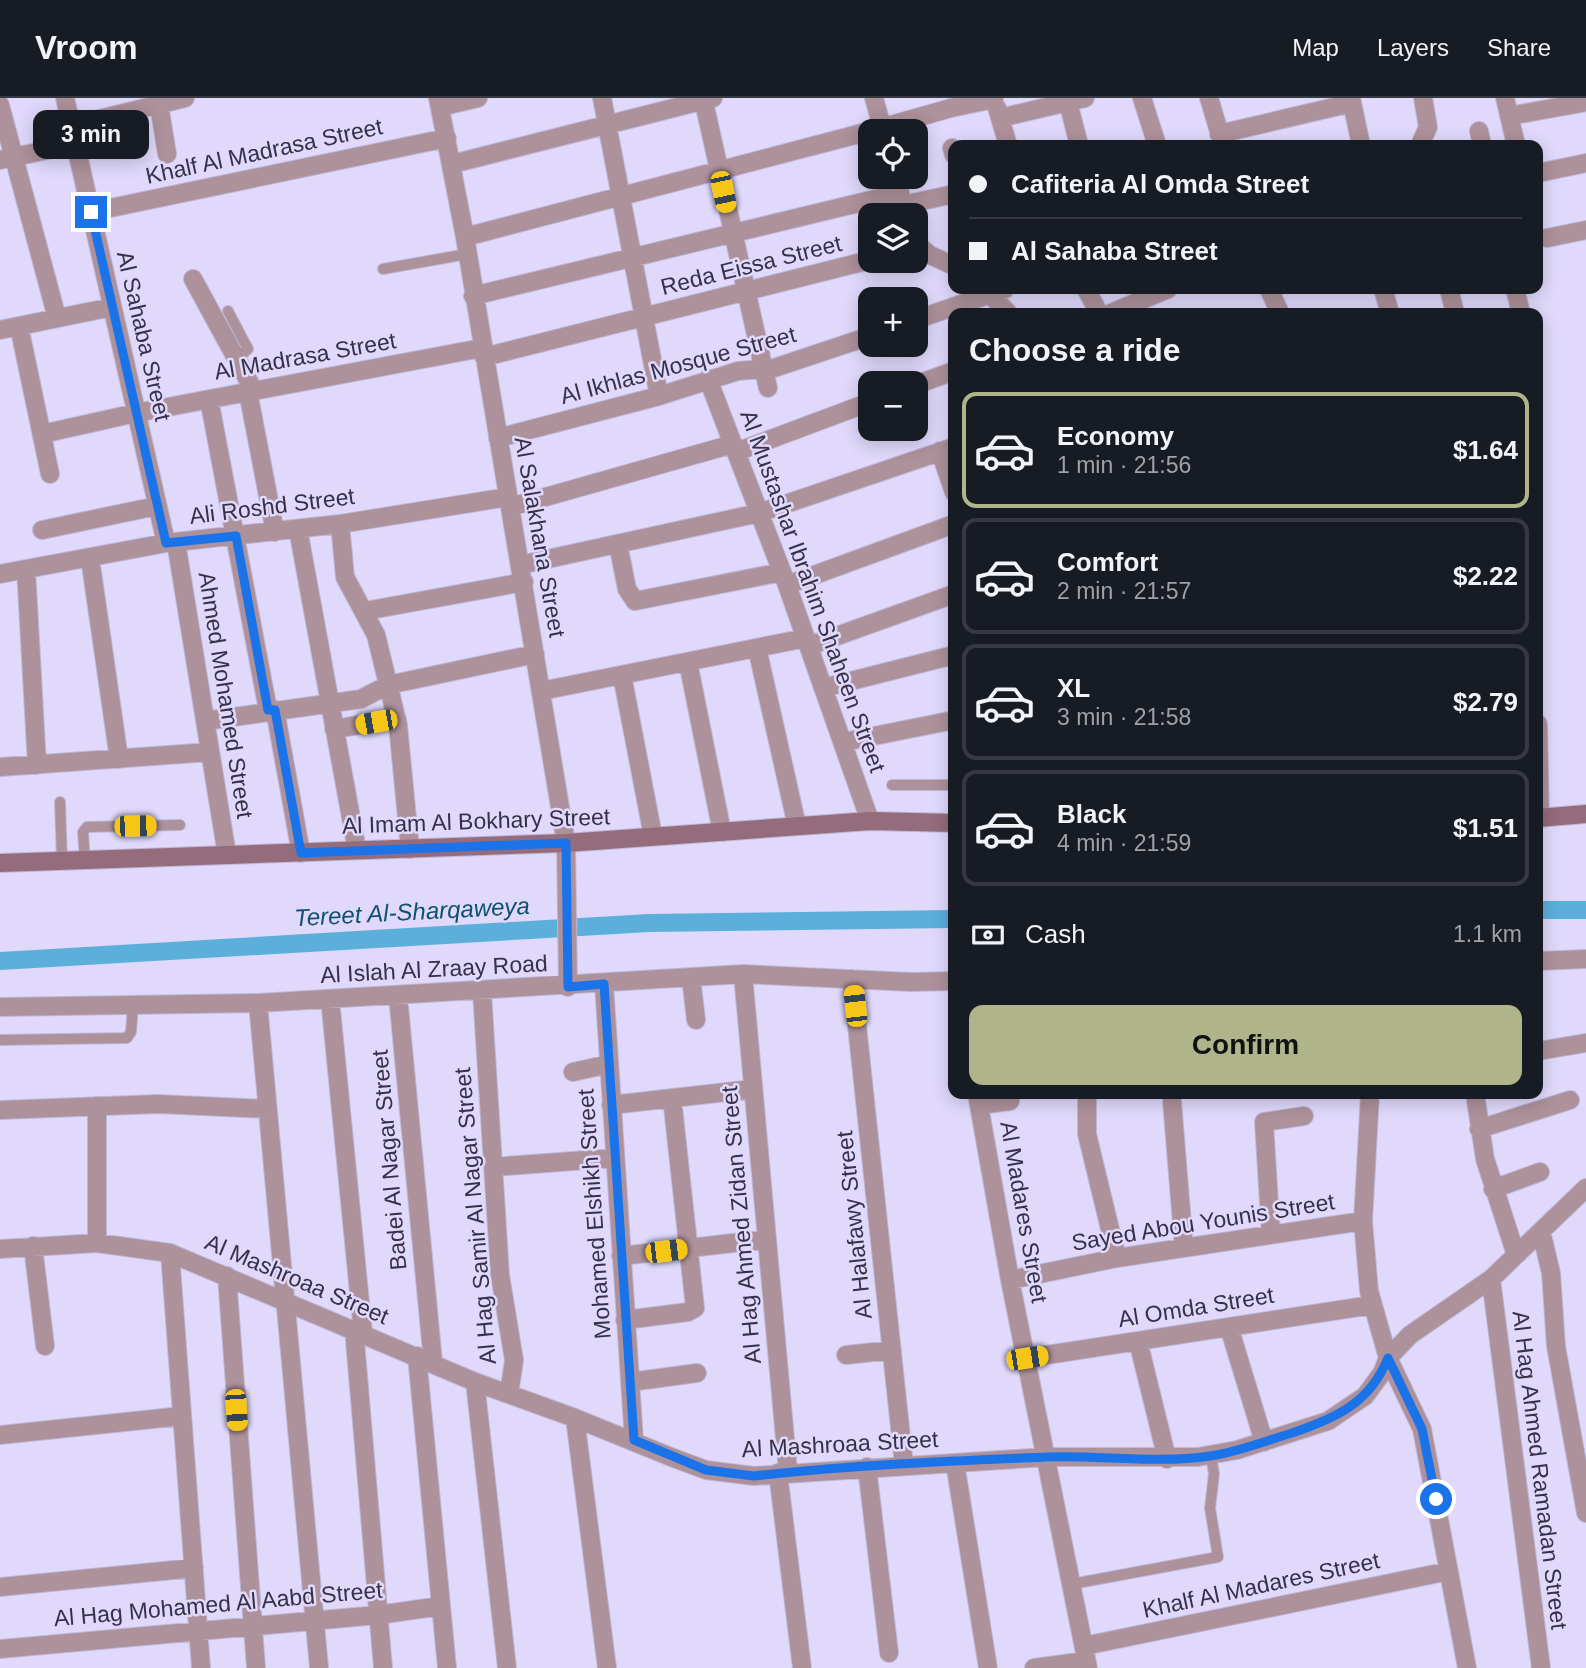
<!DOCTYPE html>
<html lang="en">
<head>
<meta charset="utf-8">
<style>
  body { margin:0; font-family:Helvetica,sans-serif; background:#20242c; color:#f1f3f6; height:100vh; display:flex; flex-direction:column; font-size:26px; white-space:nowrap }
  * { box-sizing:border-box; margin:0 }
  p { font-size:23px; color:#9ea1a6 }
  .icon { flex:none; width:38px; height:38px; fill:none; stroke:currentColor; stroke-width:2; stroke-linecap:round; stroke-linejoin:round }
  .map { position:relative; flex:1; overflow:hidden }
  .sheet { position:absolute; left:948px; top:210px; width:595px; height:791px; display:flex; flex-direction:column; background:#171b24; border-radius:14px; box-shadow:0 4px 18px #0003 }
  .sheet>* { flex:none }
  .top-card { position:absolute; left:948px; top:42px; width:595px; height:154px; border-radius:14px; box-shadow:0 4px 18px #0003; display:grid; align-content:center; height:154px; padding:0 21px; background:#171b24 }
  .buttons { position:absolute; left:858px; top:21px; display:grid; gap:14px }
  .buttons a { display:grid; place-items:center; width:70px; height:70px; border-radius:14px; background:#171b24; box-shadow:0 4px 18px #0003; font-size:35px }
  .end { position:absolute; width:32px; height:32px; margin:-16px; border:9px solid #1a73e8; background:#fff; box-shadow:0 0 0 4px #fff }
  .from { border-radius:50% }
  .bubble { position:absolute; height:49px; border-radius:14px; background:#171b24; box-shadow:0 4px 18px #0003; font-size:23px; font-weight:600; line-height:49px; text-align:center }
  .car { position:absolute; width:21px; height:42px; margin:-21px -10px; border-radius:9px; box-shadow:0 0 5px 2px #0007; background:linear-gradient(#f5c518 24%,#345 0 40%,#f5c518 0 76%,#345 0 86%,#f5c518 0) }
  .top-card b { display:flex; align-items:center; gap:24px; height:66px; font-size:26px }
  .top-card b+b { border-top:2px solid #363941 }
  .top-card i { width:18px; height:18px; background:#f1f3f6 }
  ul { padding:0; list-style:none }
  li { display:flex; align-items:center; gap:21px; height:116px; margin:0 14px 10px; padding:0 7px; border:4px solid #363941; border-radius:14px }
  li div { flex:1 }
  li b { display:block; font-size:26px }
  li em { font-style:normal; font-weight:600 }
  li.active { border-color:#b0b48b }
  li>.icon { width:63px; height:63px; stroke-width:1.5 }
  h2 { padding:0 21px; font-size:32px; line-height:84px }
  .pay { display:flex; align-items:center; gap:18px; height:77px; padding:0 21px; font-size:26px }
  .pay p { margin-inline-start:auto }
  .cta { display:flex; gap:14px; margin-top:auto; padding:14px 21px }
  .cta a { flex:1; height:80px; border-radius:14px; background:#b0b48b; color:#111; font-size:28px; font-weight:600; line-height:80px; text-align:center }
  header { display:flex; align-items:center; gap:42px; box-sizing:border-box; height:98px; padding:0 35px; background:#171b24; border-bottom:2px solid #363941 }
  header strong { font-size:33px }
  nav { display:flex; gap:38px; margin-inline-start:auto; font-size:24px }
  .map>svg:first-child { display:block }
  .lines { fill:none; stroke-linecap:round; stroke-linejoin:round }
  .canal { stroke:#5cafdb; stroke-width:18 }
  .lane-casing { stroke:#beb7d8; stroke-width:12 }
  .street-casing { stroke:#beb7d8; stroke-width:20 }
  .secondary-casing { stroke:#beb7d8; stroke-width:20 }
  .lane { stroke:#ad919b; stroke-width:10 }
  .street { stroke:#ad919b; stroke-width:18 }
  .secondary { stroke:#946c7b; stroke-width:18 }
  .route { stroke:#1a73e8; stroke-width:9 }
  .labels { text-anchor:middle; stroke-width:5; stroke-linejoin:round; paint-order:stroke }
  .street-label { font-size:23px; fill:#363148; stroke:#e0d9fc }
  .water-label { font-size:24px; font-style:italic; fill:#0e516f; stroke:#e0d9fc }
</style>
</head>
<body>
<header>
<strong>Vroom</strong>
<nav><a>Map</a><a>Layers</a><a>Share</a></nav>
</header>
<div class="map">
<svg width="1586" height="1570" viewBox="0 0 1586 1570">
  <rect width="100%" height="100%" fill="#e0d9fc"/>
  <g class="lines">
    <path class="canal" d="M1538,812H1586
      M0,863L649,825L954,821"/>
    <defs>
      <path id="lane" d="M383,171L467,156
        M228,213L248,251L237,261
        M892,687H954
        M60,704L62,763
        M85,763L83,734L87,729L180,727
        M0,942L127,940L131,934L133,907
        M1072,1486L1218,1459L1210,1410L1214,1376L1211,1358"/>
      <path id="street" d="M65,0L166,445
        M158,0L167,56
        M438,0L465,139L566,745L568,889
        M602,0L659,298
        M703,0L768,290
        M874,0L883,33
        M1142,0L1157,47
        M1209,0L1223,47
        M1351,0L1361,47
        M1505,0L1516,47
        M1068,4L1079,47
        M0,7L57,220
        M440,9L478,0
        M997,10L1008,47
        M1509,18L1586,4
        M1000,20L1085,0
        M71,28L185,0
        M870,33L951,10L994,1
        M1479,33L1482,47
        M1219,36L1352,5
        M1420,47L1428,29L1423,0
        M952,50L954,57
        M0,62L76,46
        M452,66L713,0
        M1538,75L1586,65
        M903,107L954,96
        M91,114L447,40
        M465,139L870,33
        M1547,140L1586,132
        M915,145L930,157L954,168
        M193,181L254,293
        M985,191L1008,215
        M1086,191L1099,215
        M1269,191L1280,215
        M1383,191L1390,215
        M1449,191L1455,215
        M1515,191L1521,215
        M473,198L900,95
        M1111,215L1168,191
        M915,222L1005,191
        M19,228L50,376
        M0,232L112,209
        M484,259L870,162
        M708,281L787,487L870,723
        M915,287L954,273
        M248,294L275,434
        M209,301L268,612
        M42,336L136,315L482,250
        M498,340L659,298L738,273L774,270L870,238
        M940,353L954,394
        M736,354L870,304
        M510,409L733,346
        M340,426L345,479L376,537L398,627L410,751
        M298,431L357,752
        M42,432L157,408
        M176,444L227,757
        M618,446L627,491L635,503L782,474
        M90,460L119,661
        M520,467L759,415L954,349
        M26,471L37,667
        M0,476L166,445L340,426L508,399
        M787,487L954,426
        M365,513L524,484
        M809,548L954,496
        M757,550L797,728
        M688,564L722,734
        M622,577L653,738
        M823,590L954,557
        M541,593L806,540
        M275,612L301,755
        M205,623L361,601L388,587L535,556
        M1538,626L1540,719
        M334,631L397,621
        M844,644L954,622
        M0,669L210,654
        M1538,863L1586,861
        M743,876L788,1374
        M691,880L696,922
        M852,881L904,1367
        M604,886L634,1343
        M482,894L500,1177L514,1262L509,1296
        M398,898L433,1264
        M330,901L363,1235
        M258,905L319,1570
        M0,909L258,905L743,876L911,884L954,883
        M1538,953L1585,945
        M573,974L609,966
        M977,996L1010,1182L1088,1570
        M1087,996V1036L1117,1160
        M1370,996L1363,1123L1369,1193L1388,1260L1422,1331L1467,1570
        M1475,996L1485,1061L1516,1157
        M1172,1003L1184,1150
        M611,1007L753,991
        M979,1007L1010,1003
        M97,1008V1145
        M0,1012L158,1006L268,1011
        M1479,1031L1570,1002
        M493,1069L614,1060
        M1493,1091L1540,1074
        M1541,1133L1551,1175L1556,1248L1586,1415
        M1271,1137L1264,1024L1304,1018
        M33,1148L45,1248
        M0,1151L97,1145L170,1155L475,1284L575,1320L671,1359L706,1372L754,1378L1047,1359H1198L1237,1352L1328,1323L1365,1298L1382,1275L1388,1260L1410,1237L1491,1181L1586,1090
        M170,1155L201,1570
        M621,1158L767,1141
        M227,1178L256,1570
        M1491,1181L1541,1570
        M1010,1182L1117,1160L1363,1123
        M625,1222L688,1214L695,1210L672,1000
        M1229,1229L1264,1344
        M354,1231L383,1570
        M1138,1243L1167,1361
        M846,1257L892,1252
        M417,1258L447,1570
        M1027,1260L1372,1207
        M475,1284L507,1570
        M630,1284L697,1275
        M575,1320L607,1570
        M0,1337L182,1318
        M955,1365L988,1570
        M867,1369L889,1555
        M778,1375L802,1570
        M0,1489L194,1470
        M1084,1548L1449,1473
        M0,1551L378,1517L441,1508
        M1034,1570L1086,1563"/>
      <path id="secondary" d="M1538,720L1586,716
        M0,765L566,745L870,723L954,725"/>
    </defs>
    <use href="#lane" class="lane-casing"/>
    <use href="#street" class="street-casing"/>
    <use href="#secondary" class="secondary-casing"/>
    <use href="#lane" class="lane"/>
    <use href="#street" class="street"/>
    <use href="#secondary" class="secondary"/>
  </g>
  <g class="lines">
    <path class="route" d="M91,114L166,445L236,438L268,612H275L301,755L566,745L568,889L604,886L634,1342L706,1372L754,1378C850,1367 949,1363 1046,1359C1100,1357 1156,1366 1210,1358C1238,1354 1265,1343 1292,1335C1336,1320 1370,1305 1388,1260L1422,1331L1436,1401"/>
  </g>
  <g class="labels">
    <g class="street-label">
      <text transform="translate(264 53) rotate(-12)" y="8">Khalf Al Madrasa Street</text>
      <text transform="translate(751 167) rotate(-14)" y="8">Reda Eissa Street</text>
      <text transform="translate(144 238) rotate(77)" y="8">Al Sahaba Street</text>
      <text transform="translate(305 258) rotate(-10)" y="8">Al Madrasa Street</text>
      <text transform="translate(678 267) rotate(-15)" y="8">Al Ikhlas Mosque Street</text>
      <text transform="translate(272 408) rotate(-7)" y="8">Ali Roshd Street</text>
      <text transform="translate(540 439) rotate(80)" y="8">Al Salakhana Street</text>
      <text transform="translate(813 493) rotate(70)" y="8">Al Mustashar Ibrahim Shaheen Street</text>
      <text transform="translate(226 597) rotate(81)" y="8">Ahmed Mohamed Street</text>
      <text transform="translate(476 723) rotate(-2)" y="8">Al Imam Al Bokhary Street</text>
      <text transform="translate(434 871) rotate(-3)" y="8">Al Islah Al Zraay Road</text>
      <text transform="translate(389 1062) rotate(-95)" y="8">Badei Al Nagar Street</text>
      <text transform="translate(1024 1114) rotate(80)" y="8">Al Madares Street</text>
      <text transform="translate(594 1116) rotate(-94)" y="8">Mohamed Elshikh Street</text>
      <text transform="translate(475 1118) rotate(-95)" y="8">Al Hag Samir Al Nagar Street</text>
      <text transform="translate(1203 1124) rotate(-9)" y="8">Sayed Abou Younis Street</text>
      <text transform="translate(741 1127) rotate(-95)" y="8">Al Hag Ahmed Zidan Street</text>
      <text transform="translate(854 1127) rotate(-96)" y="8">Al Halafawy Street</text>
      <text transform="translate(297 1181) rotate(23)" y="8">Al Mashroaa Street</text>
      <text transform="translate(1196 1209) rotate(-9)" y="8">Al Omda Street</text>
      <text transform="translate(840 1346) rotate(-3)" y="8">Al Mashroaa Street</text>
      <text transform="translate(1540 1372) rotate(83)" y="8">Al Hag Ahmed Ramadan Street</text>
      <text transform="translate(1261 1487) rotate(-12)" y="8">Khalf Al Madares Street</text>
      <text transform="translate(218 1506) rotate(-5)" y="8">Al Hag Mohamed Al Aabd Street</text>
    </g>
    <g class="water-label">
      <text transform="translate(412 814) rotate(-3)" y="8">Tereet Al-Sharqaweya</text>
    </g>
  </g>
</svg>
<div class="buttons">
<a><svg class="icon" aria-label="locate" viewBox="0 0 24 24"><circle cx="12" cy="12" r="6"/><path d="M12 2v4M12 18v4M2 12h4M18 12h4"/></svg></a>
<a><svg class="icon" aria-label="layers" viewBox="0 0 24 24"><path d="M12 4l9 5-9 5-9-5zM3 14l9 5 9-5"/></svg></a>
<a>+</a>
<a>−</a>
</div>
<i class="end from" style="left:1436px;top:1401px"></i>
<i class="end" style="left:91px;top:114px"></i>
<div class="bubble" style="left:33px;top:12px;width:116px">3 min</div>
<i class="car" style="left:723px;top:94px;rotate:168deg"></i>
<i class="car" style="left:376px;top:624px;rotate:260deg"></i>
<i class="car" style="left:135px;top:728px;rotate:89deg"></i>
<i class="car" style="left:855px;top:908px;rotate:354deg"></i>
<i class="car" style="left:666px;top:1153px;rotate:83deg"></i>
<i class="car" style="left:1027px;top:1260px;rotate:81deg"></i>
<i class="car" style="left:236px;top:1312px;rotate:176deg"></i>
<div class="top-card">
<b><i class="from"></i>Cafiteria Al Omda Street</b>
<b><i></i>Al Sahaba Street</b>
</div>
<section class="sheet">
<h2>Choose a ride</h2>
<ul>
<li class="active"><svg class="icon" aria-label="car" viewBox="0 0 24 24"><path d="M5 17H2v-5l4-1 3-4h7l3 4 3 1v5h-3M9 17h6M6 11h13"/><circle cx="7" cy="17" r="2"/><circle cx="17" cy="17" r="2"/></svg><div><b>Economy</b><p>1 min · 21:56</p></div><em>$1.64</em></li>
<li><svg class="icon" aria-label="car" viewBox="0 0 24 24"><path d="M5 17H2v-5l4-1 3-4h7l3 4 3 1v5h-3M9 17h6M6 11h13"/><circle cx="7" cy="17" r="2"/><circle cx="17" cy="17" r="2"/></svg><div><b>Comfort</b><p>2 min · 21:57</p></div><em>$2.22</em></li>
<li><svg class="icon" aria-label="car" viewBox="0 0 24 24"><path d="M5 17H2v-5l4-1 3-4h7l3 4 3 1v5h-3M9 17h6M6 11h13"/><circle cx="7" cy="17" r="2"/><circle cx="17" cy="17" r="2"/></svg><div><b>XL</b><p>3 min · 21:58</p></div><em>$2.79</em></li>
<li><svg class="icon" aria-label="car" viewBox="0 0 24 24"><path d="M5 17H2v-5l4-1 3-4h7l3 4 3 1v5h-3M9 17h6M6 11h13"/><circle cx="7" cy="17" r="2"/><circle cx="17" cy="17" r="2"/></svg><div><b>Black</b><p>4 min · 21:59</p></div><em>$1.51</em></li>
</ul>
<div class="pay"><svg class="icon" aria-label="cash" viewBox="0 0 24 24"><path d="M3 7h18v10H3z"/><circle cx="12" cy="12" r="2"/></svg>Cash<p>1.1 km</p></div>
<div class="cta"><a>Confirm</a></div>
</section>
</div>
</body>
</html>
